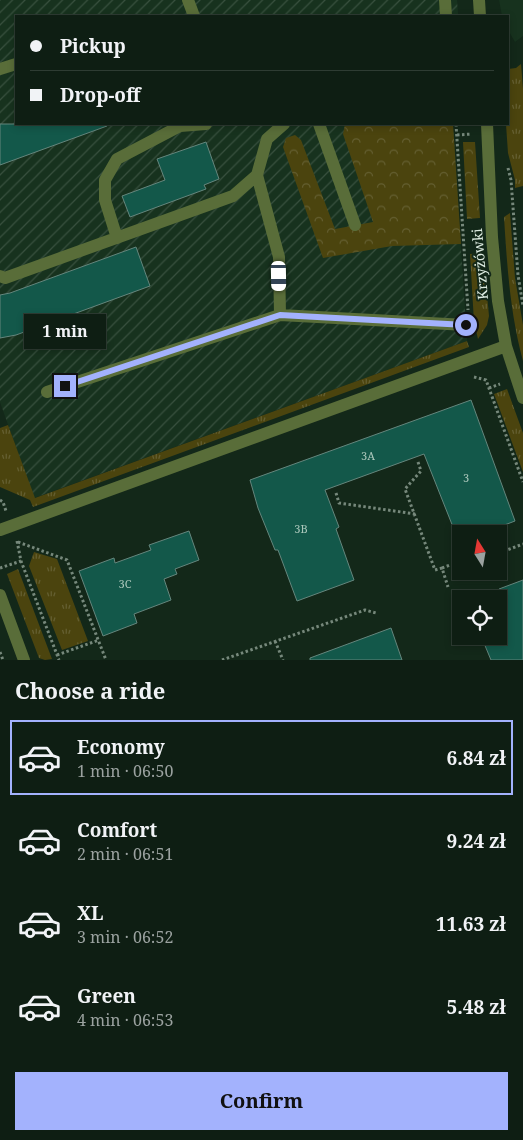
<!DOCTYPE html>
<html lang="en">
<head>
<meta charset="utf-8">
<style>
  body { margin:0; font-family:"Noto Serif",serif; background:#1c2b21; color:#f1f3f6; height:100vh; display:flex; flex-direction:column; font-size:19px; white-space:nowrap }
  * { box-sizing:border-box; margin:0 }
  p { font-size:16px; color:#9ba2a0 }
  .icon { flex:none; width:28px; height:28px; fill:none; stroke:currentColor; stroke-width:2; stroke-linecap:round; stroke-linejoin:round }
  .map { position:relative; height:660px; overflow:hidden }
  .drawer { display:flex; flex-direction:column; background:#0e1e13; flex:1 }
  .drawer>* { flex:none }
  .banner { position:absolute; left:15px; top:15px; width:494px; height:110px; border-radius:0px; box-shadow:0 2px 8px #0003,0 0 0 1px #2e3c33; display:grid; align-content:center; height:110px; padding:0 15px; background:#0e1e13 }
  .needle { width:32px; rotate:349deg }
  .tools { position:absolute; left:452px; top:525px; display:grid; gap:10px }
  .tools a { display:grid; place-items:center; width:55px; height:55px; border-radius:0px; background:#0e1e13; box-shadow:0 2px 8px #0003,0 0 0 1px #2e3c33; font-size:25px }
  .end { position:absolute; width:22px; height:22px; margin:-11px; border:6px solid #a3b2fd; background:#111; box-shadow:0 0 0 2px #111 }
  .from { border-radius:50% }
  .bubble { position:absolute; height:35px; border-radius:0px; background:#0e1e13; box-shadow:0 2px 8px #0003,0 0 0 1px #2e3c33; font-size:16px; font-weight:700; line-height:35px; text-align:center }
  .car { position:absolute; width:15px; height:30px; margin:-15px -8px; border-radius:6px; box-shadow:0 0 4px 1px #0007; background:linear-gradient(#fff 24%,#345 0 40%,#fff 0 76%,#345 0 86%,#fff 0) }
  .banner b { display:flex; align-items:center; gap:18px; height:48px; font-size:19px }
  .banner b+b { border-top:1px solid #2e3c33 }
  .banner i { width:12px; height:12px; background:#f1f3f6 }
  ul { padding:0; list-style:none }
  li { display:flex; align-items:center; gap:15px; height:75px; margin:0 10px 8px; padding:0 5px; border:2px solid transparent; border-radius:0px }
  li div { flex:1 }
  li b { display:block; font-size:19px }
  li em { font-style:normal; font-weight:700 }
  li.active { border-color:#a3b2fd }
  li>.icon { width:45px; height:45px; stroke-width:1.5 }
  h2 { padding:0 15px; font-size:22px; line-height:60px }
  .action { display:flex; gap:10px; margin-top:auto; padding:10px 15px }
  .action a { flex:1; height:58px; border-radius:0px; background:#a3b2fd; color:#111; font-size:20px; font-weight:700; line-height:58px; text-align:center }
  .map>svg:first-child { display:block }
  .built { fill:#17321e }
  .industrial { fill:url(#industrial-furrows) }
  .grass { fill:url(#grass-tufts) }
  .forest { fill:url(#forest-crowns) }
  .building { fill:#13584a; stroke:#65867d }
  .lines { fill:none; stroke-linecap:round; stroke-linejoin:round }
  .path { stroke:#76887b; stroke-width:3; stroke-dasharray:2.5 2.5; stroke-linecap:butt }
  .lane { stroke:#596d39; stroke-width:12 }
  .street { stroke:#596d39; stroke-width:12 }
  .route { stroke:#a3b2fd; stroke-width:6 }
  .labels { text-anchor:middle; stroke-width:4; stroke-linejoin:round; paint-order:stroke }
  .number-label { font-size:11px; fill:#abc7bb }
  .street-label { font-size:14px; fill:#deece1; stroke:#132819 }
</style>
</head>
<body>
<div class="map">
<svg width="523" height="660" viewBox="0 0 523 660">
  <defs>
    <pattern id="industrial-furrows" width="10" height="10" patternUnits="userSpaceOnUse" patternTransform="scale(1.25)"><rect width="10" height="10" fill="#17321e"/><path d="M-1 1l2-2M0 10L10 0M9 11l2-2" fill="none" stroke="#38503e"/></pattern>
    <pattern id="grass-tufts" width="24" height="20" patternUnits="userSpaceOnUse" patternTransform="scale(1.25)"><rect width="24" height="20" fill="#4b440e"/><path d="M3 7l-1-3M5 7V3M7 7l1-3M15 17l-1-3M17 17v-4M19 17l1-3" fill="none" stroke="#645f31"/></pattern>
    <pattern id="forest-crowns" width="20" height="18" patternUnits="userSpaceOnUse" patternTransform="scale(1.25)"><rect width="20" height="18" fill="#4b440e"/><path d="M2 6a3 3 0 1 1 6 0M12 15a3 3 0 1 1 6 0" fill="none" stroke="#645f31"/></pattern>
  </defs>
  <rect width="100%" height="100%" fill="#132819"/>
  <path class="built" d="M499,0H523V36L515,42L508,30V16H502Z"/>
  <path class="industrial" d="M0,0H457L458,14H431V16H16V124H453L467,341L34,498L0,402Z"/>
  <path class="grass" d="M521,64L523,89V186L515,188V180L508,153L506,124H508V69L516,68Z
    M510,213L515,278L523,325V361C510,313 507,265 504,217Z
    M483,253L489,316L487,325L478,339L474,322L470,254Z
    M467,341L469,347L33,507L30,500L0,487V428L8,425L35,498Z
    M507,389L523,433V472L494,394Z
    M34,552L57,559L88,641L62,650L29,566Z
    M18,569L52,659L45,660L39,658L7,574Z"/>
  <path class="forest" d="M345,124H453L461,244L392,246L323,258L283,147L286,138L295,135L301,140L335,229L373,222L343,134Z
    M463,142H475L480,218L467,219Z"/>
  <path class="building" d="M0,124H106L107,126L0,165Z
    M206,142L219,179L204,185L206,189L130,217L122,196L165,180L157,159Z
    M136,247L150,286L16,335L0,338V295L10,293Z
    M471,400L515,521L481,534H461V541L459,542L424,454L325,490L339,527L336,529L354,580L297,601L278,550H275L258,508L250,480Z
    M189,531L199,560L175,569L177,574L164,579L171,600L134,614L137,623L103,636L79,571L114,558L115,563L151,550L149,545Z
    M523,580V660H491L481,636H499V589Z
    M391,628L402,660H310V658Z"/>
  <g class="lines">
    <path class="path" d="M456,124L468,310
      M457,135L472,134
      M508,168L511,180L518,275L523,306
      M474,377L486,380L523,482
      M489,388L500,384
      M418,462L421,471L405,489L435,570L442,568L448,587
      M336,493L339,503L415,514
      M0,500L3,502L6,511
      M17,541L21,561L59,660
      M18,542L67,560L106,660
      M499,553L523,544
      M0,568L21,561
      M442,568L461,561
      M275,641L283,660
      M0,652L3,660
      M57,655L99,640
      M222,660L365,610L376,613"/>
    <path class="lane" d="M188,0L194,16
      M445,0L446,16
      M0,69L16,64
      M179,124L180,126L206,124
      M319,124L355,225
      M257,175L279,257L280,315
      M117,238L105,200V180L117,159L180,126
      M0,276L5,278L233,196L257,175L267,139L284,124
      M47,392L280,315L466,325"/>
    <path class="street" d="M479,0L480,16
      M487,124L492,237L498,301L506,346L523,398
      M0,530L506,346
      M0,595L24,660"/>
  </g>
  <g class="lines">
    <path class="route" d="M65,386L280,315L466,325"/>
  </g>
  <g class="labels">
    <g class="number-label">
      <text x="368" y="460">3A</text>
      <text x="466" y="482">3</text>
      <text x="301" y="533">3B</text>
      <text x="125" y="588">3C</text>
    </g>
    <g class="street-label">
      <text transform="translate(480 264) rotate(-95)" y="5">Krzyżówki</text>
    </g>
  </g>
</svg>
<div class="tools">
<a><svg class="needle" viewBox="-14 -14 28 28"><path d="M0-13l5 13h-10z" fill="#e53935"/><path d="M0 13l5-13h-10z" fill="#9ba2a0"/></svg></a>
<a><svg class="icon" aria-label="locate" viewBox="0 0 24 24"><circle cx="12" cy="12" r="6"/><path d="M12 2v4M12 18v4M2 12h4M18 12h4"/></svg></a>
</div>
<i class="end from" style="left:466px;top:325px"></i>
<i class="end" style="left:65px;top:386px"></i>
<div class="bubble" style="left:24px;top:314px;width:82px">1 min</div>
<i class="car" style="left:279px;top:276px;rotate:179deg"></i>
<div class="banner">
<b><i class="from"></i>Pickup</b>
<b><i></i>Drop-off</b>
</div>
</div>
<section class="drawer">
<h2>Choose a ride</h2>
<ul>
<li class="active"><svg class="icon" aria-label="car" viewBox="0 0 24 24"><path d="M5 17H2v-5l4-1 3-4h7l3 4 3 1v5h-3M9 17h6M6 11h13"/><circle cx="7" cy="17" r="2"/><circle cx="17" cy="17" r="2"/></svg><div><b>Economy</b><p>1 min · 06:50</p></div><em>6.84 zł</em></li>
<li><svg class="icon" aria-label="car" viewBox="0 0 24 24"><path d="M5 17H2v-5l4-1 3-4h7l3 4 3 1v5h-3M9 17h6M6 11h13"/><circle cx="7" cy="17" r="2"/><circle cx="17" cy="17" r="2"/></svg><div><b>Comfort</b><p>2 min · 06:51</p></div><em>9.24 zł</em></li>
<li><svg class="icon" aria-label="car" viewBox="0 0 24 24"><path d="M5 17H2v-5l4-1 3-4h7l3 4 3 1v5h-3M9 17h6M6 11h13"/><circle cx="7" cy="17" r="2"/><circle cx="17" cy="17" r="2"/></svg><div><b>XL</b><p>3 min · 06:52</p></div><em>11.63 zł</em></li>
<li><svg class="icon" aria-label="car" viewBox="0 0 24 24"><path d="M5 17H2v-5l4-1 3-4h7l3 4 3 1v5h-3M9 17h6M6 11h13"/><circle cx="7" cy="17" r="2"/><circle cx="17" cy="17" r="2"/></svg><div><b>Green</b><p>4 min · 06:53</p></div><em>5.48 zł</em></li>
</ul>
<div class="action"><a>Confirm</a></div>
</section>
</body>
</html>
